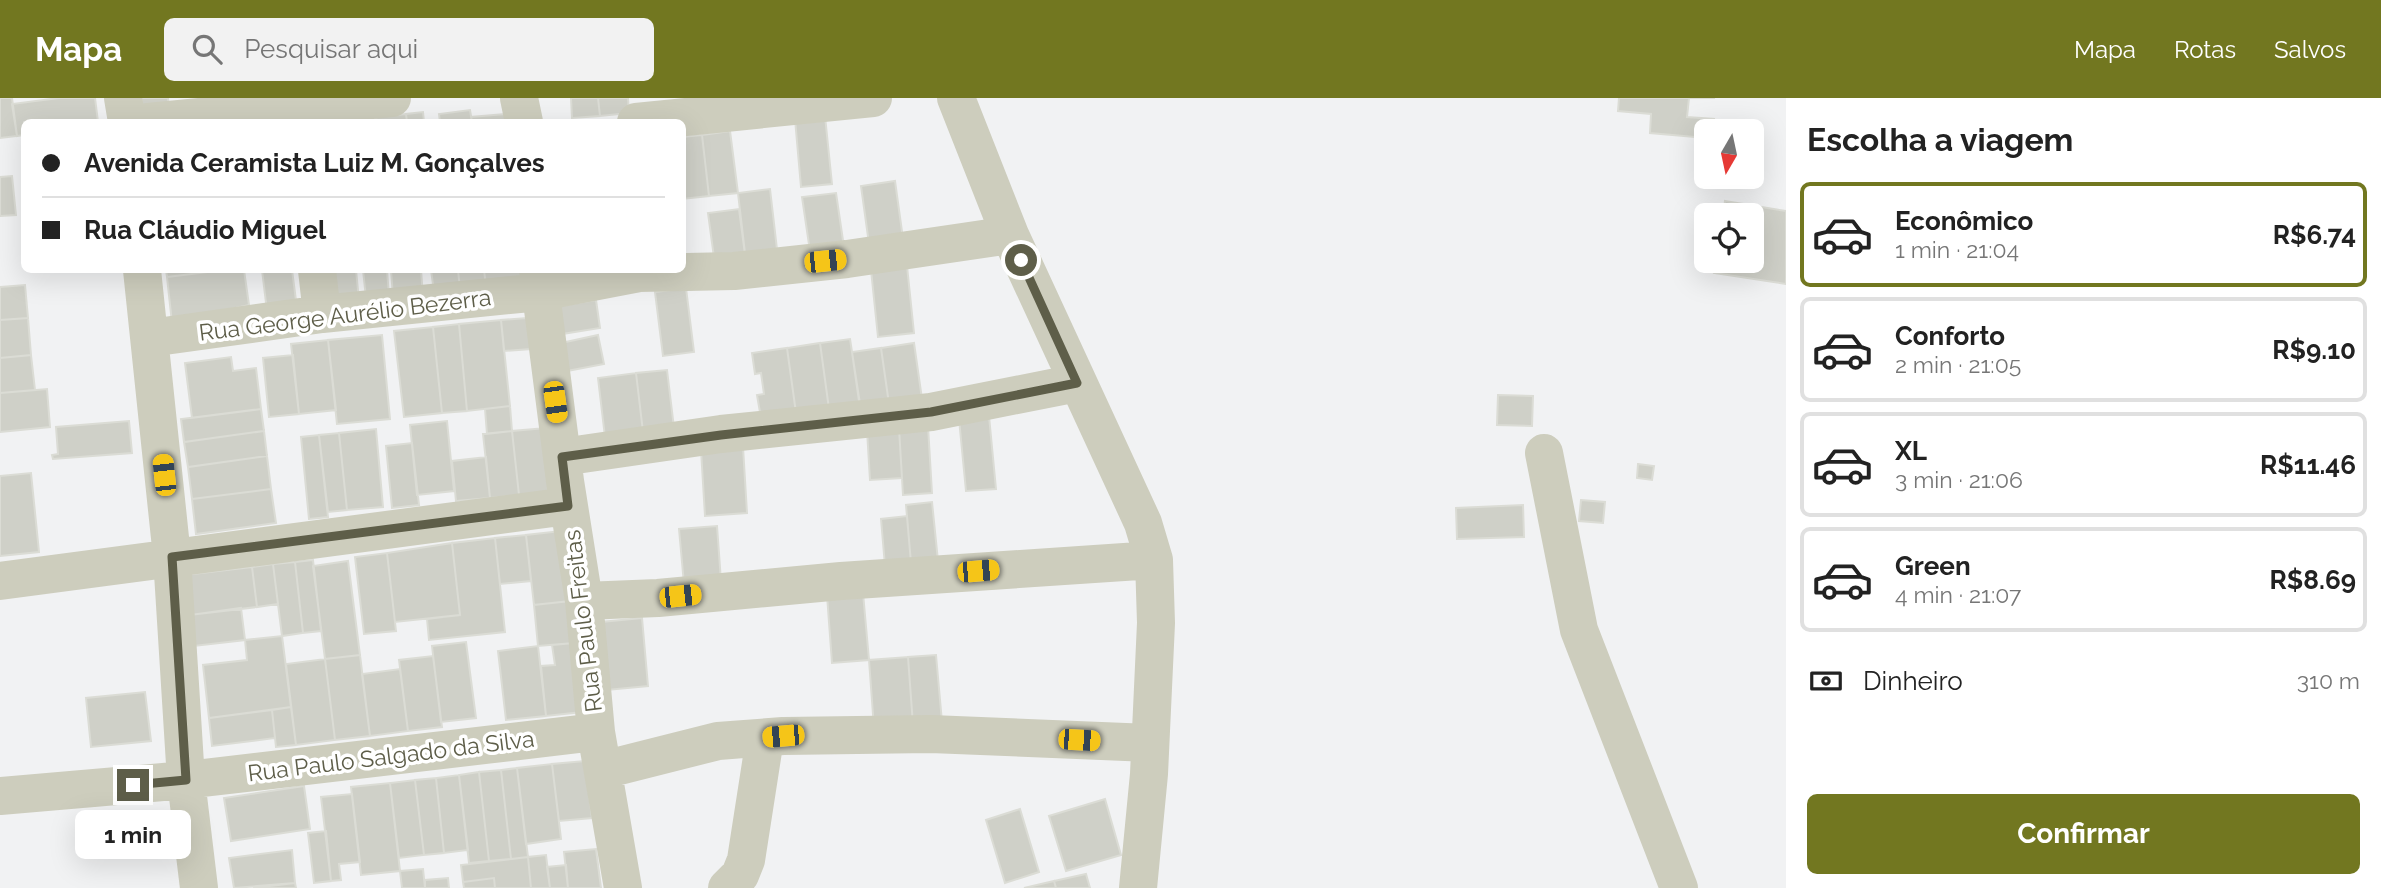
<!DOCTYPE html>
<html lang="pt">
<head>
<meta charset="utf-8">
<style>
  body { margin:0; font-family:Raleway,sans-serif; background:#f2f2f2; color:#222; height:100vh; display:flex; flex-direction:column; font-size:26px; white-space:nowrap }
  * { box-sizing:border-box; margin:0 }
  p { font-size:23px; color:#767676 }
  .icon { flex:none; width:38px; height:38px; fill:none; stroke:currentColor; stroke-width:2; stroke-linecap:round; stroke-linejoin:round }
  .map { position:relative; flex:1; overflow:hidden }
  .details { display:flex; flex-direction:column; background:#fff; width:595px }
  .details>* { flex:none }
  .banner { position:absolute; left:21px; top:21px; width:665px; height:154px; border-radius:10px; box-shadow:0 7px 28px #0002; display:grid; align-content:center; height:154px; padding:0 21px; background:#fff }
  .needle { width:46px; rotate:189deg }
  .controls { position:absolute; left:1694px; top:21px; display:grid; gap:14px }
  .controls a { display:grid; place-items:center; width:70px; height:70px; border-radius:10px; background:#fff; box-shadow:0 7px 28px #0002; font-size:35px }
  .end { position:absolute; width:32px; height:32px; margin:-16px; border:9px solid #5e5e49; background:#fff; box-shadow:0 0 0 4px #fff }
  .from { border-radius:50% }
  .bubble { position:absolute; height:49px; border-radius:10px; background:#fff; box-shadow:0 7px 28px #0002; font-size:23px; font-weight:700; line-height:49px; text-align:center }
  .car { position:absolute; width:21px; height:42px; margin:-21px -10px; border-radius:9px; box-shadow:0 0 5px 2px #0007; background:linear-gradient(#f5c518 24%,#345 0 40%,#f5c518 0 76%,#345 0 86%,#f5c518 0) }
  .banner b { display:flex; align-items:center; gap:24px; height:66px; font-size:26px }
  .banner b+b { border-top:2px solid #e0e0e0 }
  .banner i { width:18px; height:18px; background:#222 }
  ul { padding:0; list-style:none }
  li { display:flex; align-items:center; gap:21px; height:105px; margin:0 14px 10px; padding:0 7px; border:4px solid #e0e0e0; border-radius:10px }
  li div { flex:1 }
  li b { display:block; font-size:26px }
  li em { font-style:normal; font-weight:700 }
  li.active { border-color:#727720 }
  li>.icon { width:63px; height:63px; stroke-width:1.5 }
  h2 { padding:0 21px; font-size:32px; line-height:84px }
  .pay { display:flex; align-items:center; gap:18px; height:77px; padding:0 21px; font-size:26px }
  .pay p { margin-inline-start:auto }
  .cta { display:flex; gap:14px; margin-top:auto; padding:14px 21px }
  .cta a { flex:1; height:80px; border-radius:10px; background:#727720; color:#fff; font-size:28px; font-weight:700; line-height:80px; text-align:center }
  header { display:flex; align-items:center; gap:42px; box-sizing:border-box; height:98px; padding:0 35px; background:#727720; color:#fff }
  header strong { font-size:33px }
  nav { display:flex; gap:38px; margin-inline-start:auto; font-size:24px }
  .search { width:490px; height:63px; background:#f2f2f2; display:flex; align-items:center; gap:18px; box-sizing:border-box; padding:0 24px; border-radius:10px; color:#767676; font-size:26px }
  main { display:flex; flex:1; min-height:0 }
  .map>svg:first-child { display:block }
  .building { fill:#cfd0c8; stroke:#dbdcd5; stroke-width:2 }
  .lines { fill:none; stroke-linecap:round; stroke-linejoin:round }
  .minor { stroke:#cdcdbd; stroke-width:38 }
  .route { stroke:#5e5e49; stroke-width:9 }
  .labels { text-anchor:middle; stroke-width:7; stroke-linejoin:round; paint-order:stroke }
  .street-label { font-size:23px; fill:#5e5e49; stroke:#fff }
</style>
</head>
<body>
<header>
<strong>Mapa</strong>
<div class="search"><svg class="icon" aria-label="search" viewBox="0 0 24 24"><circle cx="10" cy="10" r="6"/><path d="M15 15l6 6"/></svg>Pesquisar aqui</div>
<nav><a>Mapa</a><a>Rotas</a><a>Salvos</a></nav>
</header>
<main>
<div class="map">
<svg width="1786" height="790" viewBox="0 0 1786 790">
  <rect width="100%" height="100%" fill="#f1f2f3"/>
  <path class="building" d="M0,0H12L17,38L0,40Z
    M59,0H95L98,24H24V37L17,38L12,6Z
    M141,0H168L169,12L143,15Z
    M571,0H598L600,18L572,20Z
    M598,0H628L629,15L600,18Z
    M1619,0H1715H1689L1687,19L1714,21L1713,33H1706V40L1650,35L1651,16L1618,13Z
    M470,12L472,24H440L439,16Z
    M423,14L424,24H407L406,16Z
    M406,16L407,24H377L376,19Z
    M505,16L506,24H472L471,19Z
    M825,18L832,86L801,89L795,21Z
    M730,33L738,95L709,98L702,37Z
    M702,37L709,98L682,101V39Z
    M12,78L16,117L0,118V79Z
    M895,83L904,148L870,153L861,88Z
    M770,91L778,160L746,164L738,95Z
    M836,95L845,156L811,160L802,99Z
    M1725,103L1786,113V186L1714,175L1716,163H1752V117H1723Z
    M739,111L746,164L715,167L708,115Z
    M907,168L914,235L878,239L871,172Z
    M166,172H224L167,179Z
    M224,172H244L249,207L172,225L167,179Z
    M262,172H292L297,210L267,213Z
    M333,172H356L359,202L335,204Z
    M363,172H387L389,198L366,200Z
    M391,172H421L423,198L393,199Z
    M431,172H458L460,191L434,194Z
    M458,172H484L486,188L460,191Z
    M484,172H524L525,183L486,188Z
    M25,187L28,220L0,222V189Z
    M686,190L694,254L663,258L655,194Z
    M596,202L600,230L562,236L558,208Z
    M28,220L31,257L0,260V222Z
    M527,220L531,251L504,253L501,222Z
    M501,222L510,308L467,313L459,226Z
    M459,226L467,313L442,315L433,229Z
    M433,229L442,315L404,319L394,233Z
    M382,237L390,321L337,326L328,242Z
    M598,237L604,266L567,273L561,245Z
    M850,241L860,306L829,311L820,245Z
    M328,242L336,312L299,316L291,246Z
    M820,245L829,311L796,315L787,250Z
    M914,245L923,308L890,313L881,250Z
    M787,250L796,315L761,320L757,297L764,296L761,275L755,276L752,255Z
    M881,250L890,313L861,317L852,254Z
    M31,257L35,292L0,295V260Z
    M293,257L299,316L269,319L263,260Z
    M231,259L233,273L256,270L261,311L192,320L185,265Z
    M667,272L674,330L643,334L636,275Z
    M636,275L643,334L605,339L598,280Z
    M47,291L50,329L0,334V295Z
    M1498,297L1533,298L1532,328L1497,327Z
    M510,308L512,333L487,336L485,311Z
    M261,311L264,333L184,344L181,321Z
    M989,318L996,391L966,393L959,321Z
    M129,323L132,355L53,361L52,357L58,356L56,329Z
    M447,323L454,393L417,397L410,327Z
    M928,328L932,395L903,397L899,330Z
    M546,330L553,393L519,397L512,333Z
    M899,330L902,380L870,382L867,332Z
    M376,331L383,409L347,412L339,335Z
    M264,333L267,358L188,369L184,344Z
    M512,333L519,397L490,400L483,336Z
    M339,335L347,412L328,414L319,337Z
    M319,337L328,419L309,421L301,339Z
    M412,345L419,407L392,410L386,348Z
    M743,349L747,415L705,418L701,352Z
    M267,358L271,391L192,401L188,369Z
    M486,359L490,400L456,403L452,363Z
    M1638,366L1654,368L1652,382L1637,380Z
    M31,375L39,454L0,458V378Z
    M271,391L276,425L196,436L192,401Z
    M1581,402L1605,404L1603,425L1579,423Z
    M932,404L938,463L911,465L906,407Z
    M1523,407L1524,439L1457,441L1456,410Z
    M907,418L911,465L885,468L881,421Z
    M717,428L721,483L684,486L679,431Z
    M561,433L570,503L534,507L526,437Z
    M526,437L531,483L500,486L495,440Z
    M495,440L505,534L429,542L427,521L460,517L452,445Z
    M452,445L460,517L395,524L387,455Z
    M387,455L396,533L364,536L355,459Z
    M313,462L321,533L303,535L295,464Z
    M348,463L360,557L325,561L313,468Z
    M295,464L303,535L282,538L273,466Z
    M273,466L278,506L257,509L252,469Z
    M252,469L257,509L190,517L184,477Z
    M863,495L869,562L832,565L827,497Z
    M570,503L574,545L538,548L534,507Z
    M241,510L245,542L194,548L190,517Z
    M642,520L648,588L607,592L601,524Z
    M282,538L291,609L209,620L203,567L247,562L245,542Z
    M466,544L476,620L441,624L432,548Z
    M574,545L582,614L546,618L541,568L555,567L552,547Z
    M538,548L546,618L506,622L498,553Z
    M360,557L370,638L335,642L325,561Z
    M936,557L942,624L913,627L908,559Z
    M433,558L442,629L408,633L399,562Z
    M908,559L913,627L874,630L869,562Z
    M325,561L335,642L296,647L286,566Z
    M400,571L408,633L370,638L362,576Z
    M145,594L151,643L91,649L86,600Z
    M291,609L296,647L276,649L272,612Z
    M272,612L275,640L212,648L209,620Z
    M585,663L592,720L559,723L552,666Z
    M552,666L561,741L526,746L517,670Z
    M517,670L528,759L511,761L501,672Z
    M501,672L511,761L489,763L479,674Z
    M479,674L489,763L469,765L459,677Z
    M459,677L468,752L444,755L436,680Z
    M436,680L444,755L424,757L415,682Z
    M415,682L424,757L399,760L390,685Z
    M390,685L400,773L361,777L351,689Z
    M304,688L310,731L231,743L224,700Z
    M352,696L360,764L339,766L341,782L331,783L321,699Z
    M1105,701L1121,757L1066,773L1049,718Z
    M1020,711L1039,774L1005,785L986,722Z
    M326,733L331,783L314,785L308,735Z
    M596,751L601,790H568L564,754Z
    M292,752L295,785L234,790L229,760Z
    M546,757L550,790H531L528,759Z
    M528,759L531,790H495L494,780L463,784L461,767Z
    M566,767L568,790H550L547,769Z
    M423,771L425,790H402L400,773Z
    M1086,776L1090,790H1056L1054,783Z
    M448,780L449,790H425V782Z
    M494,780L495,790H464L463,784Z
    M1054,783L1056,790H1024Z
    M295,785L296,790H253Z"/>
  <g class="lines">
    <path class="minor" d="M123,0L127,24
      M519,0L524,24
      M956,0L1010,137L1143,425L1154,462L1156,525L1149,676L1138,790
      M148,24L392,0
      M636,24L873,0
      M142,172L172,459L186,682L199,790
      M317,172L322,216
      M538,172L565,383L584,503L596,634L623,790
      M150,240L322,216L540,194L639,175L734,173L847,161L1010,137
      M1544,355L1579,532L1679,790
      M562,359L721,336L931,314L1077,285
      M0,483L568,408
      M584,503L658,500L841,483L1154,462
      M603,672L718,643L783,638L931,636L1150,645
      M0,698L186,682L596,634
      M727,790L740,777L746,762L765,640"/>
  </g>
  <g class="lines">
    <path class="route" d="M133,687L186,682L172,459L568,408L562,359L721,337L931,314L1077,285L1021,162"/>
  </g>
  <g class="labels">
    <g class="street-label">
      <text transform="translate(345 217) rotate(-7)" y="8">Rua George Aurélio Bezerra</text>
      <text transform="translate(583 523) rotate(-97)" y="8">Rua Paulo Freitas</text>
      <text transform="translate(391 658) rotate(-7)" y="8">Rua Paulo Salgado da Silva</text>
    </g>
  </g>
</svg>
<div class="controls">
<a><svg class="needle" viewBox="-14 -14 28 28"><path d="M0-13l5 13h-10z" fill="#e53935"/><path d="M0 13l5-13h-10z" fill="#767676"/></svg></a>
<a><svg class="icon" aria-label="locate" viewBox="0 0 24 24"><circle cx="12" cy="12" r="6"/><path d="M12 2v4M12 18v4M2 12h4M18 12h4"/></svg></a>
</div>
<i class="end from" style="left:1021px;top:162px"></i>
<i class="end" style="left:133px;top:687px"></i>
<div class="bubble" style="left:75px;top:712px;width:116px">1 min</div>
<i class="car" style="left:825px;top:163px;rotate:84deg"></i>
<i class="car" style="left:555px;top:304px;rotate:172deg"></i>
<i class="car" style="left:164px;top:377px;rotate:354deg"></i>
<i class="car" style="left:978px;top:473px;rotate:85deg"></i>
<i class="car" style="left:680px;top:498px;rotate:84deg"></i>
<i class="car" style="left:783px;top:638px;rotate:265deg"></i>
<i class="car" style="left:1079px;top:642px;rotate:93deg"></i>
<div class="banner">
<b><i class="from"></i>Avenida Ceramista Luiz M. Gonçalves</b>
<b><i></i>Rua Cláudio Miguel</b>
</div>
</div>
<section class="details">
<h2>Escolha a viagem</h2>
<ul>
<li class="active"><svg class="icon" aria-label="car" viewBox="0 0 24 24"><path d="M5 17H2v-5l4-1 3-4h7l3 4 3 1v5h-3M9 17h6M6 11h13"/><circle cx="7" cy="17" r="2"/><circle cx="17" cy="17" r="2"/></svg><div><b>Econômico</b><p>1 min · 21:04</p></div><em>R$6.74</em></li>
<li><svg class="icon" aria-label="car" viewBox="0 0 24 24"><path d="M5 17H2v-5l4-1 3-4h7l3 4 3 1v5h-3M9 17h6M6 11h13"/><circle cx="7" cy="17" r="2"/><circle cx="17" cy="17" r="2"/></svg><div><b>Conforto</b><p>2 min · 21:05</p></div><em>R$9.10</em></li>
<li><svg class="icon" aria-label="car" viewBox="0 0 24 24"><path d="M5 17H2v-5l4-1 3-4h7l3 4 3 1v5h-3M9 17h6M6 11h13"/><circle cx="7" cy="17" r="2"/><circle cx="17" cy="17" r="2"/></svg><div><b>XL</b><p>3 min · 21:06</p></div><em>R$11.46</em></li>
<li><svg class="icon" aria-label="car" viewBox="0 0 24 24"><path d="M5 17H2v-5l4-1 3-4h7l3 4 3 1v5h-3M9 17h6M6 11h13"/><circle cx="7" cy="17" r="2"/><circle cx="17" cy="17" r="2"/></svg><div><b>Green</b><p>4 min · 21:07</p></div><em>R$8.69</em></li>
</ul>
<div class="pay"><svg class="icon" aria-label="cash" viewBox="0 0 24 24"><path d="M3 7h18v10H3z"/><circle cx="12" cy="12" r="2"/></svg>Dinheiro<p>310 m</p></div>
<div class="cta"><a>Confirmar</a></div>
</section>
</main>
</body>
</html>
